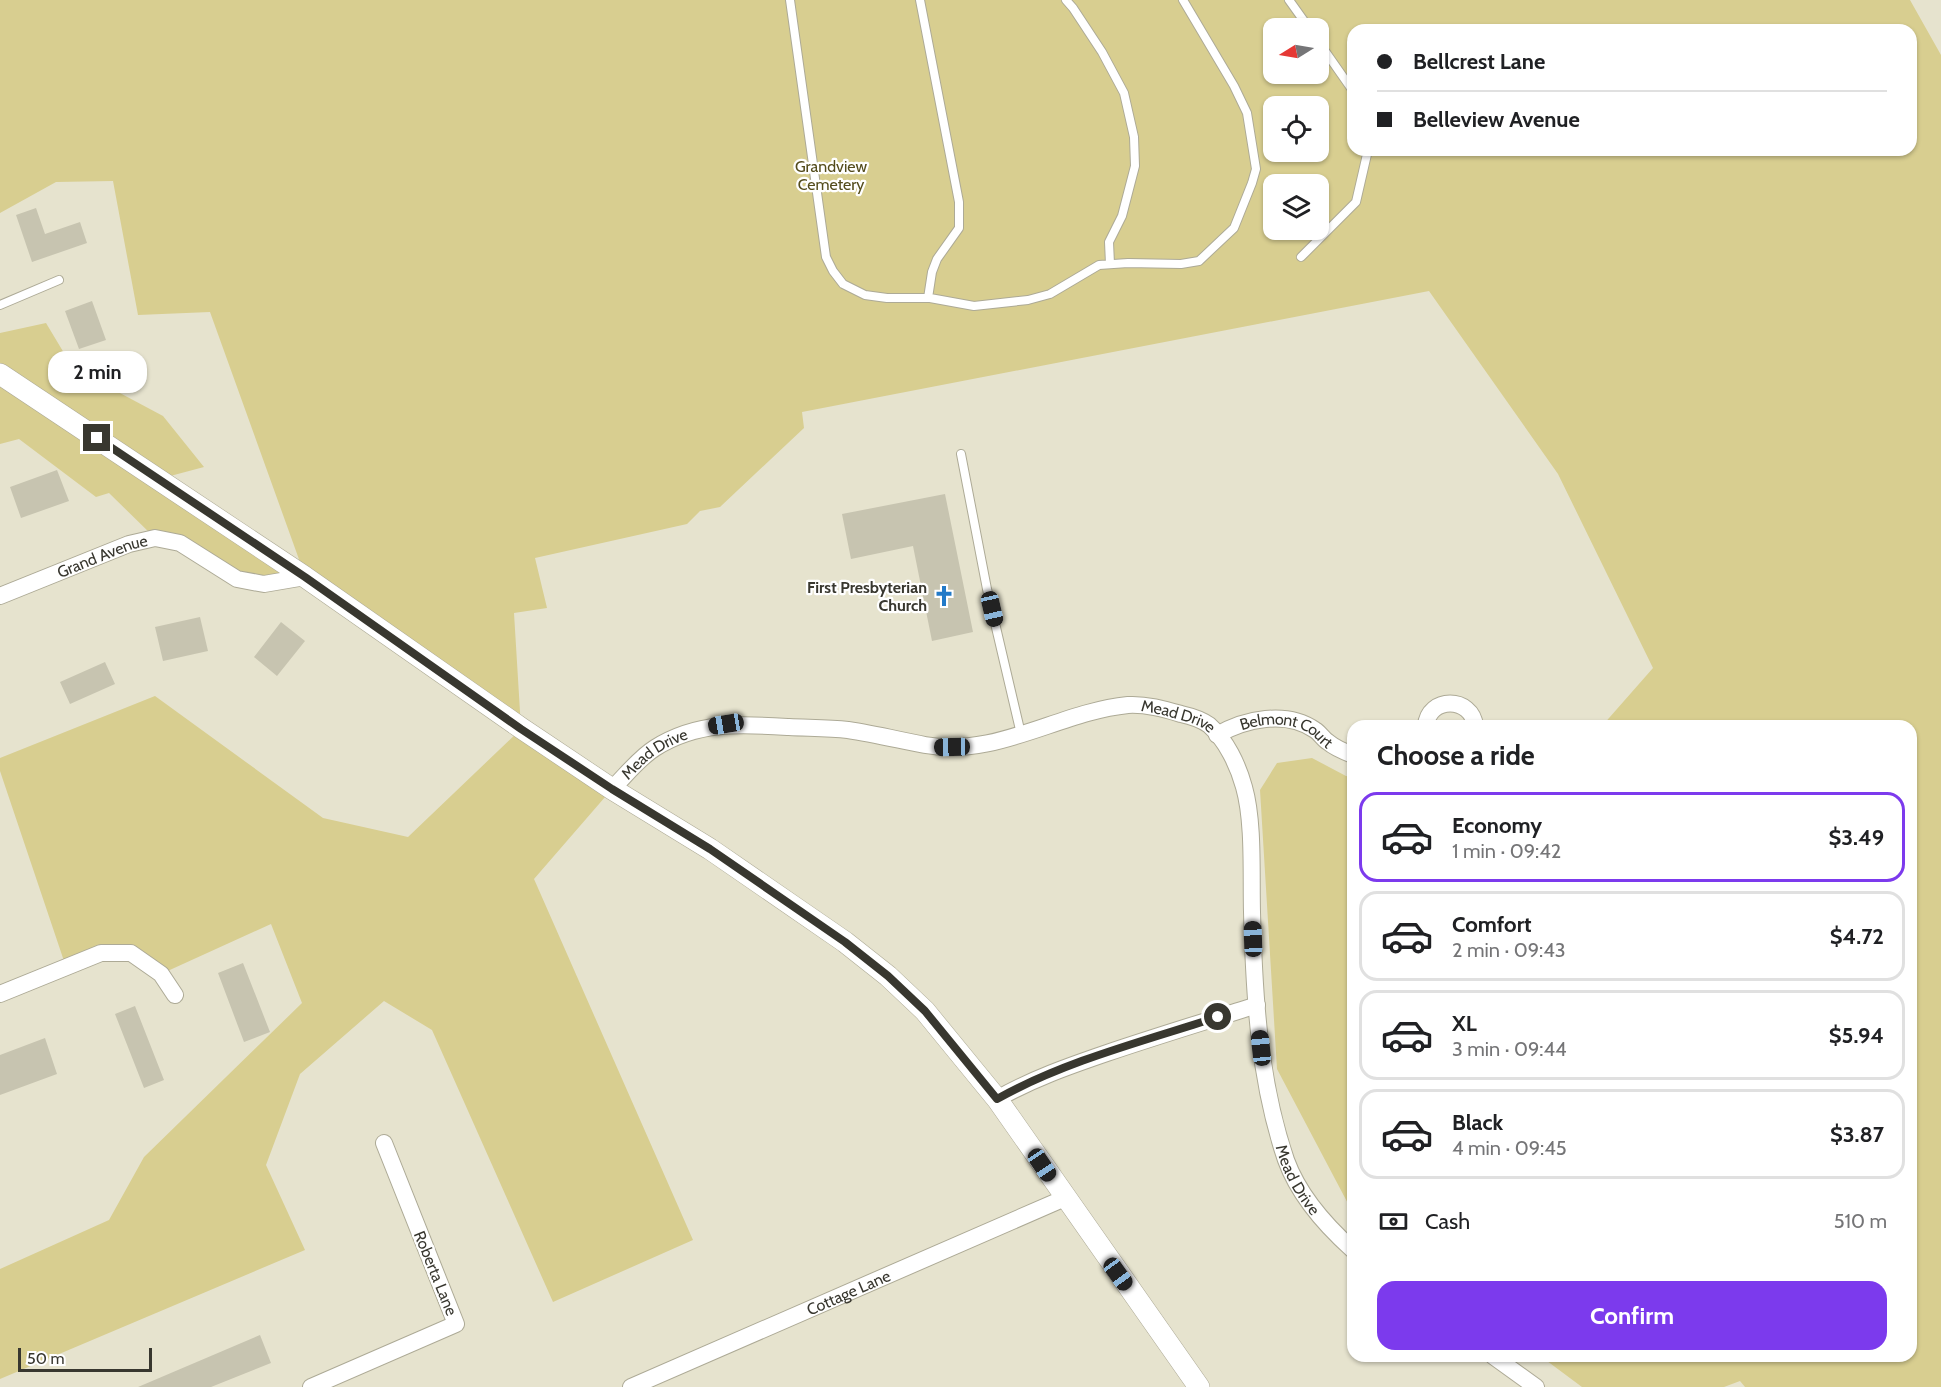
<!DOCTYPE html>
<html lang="en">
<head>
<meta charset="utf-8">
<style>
  body { margin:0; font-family:Cabin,sans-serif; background:#f6f6f6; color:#202124; height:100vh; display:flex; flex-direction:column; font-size:22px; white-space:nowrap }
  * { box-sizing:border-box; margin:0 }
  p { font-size:20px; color:#757577 }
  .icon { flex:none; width:33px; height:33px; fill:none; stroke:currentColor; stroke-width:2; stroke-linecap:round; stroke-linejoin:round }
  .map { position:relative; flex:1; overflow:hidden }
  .sheet { position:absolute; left:1347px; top:720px; width:570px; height:642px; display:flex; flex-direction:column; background:#fff; border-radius:18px; box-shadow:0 2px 4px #0004 }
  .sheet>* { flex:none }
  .hud { position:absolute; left:1347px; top:24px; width:570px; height:132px; border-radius:18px; box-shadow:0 2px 4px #0004; display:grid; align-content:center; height:132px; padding:0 30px; background:#fff }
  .needle { width:39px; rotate:259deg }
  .tools { position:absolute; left:1263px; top:18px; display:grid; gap:12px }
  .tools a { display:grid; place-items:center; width:66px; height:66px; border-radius:12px; background:#fff; box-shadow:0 2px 4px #0004; font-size:30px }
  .scale { position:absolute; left:18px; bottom:15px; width:134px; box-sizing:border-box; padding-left:6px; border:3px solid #38372f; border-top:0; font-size:16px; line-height:21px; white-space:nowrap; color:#38372f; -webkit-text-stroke:4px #fff; paint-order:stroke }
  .end { position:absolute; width:27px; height:27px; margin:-14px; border:8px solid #38372f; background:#fff; box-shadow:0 0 0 3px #fff }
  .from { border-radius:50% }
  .bubble { position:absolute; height:42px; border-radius:18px; background:#fff; box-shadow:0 2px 4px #0004; font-size:20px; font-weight:700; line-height:42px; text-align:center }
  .car { position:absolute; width:18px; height:36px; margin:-18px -9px; border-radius:8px; box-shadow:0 0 4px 2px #0007; background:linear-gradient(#222 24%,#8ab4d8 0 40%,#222 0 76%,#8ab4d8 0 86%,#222 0) }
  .hud b { display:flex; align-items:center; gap:21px; height:57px; font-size:22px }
  .hud b+b { border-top:2px solid #e0e0e0 }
  .hud i { width:15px; height:15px; background:#202124 }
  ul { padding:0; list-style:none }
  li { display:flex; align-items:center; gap:18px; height:90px; margin:0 12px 9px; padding:0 18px; border:3px solid #e0e0e0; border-radius:18px }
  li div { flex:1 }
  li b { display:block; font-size:22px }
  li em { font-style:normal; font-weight:700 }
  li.on { border-color:#7c3aed }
  li>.icon { width:54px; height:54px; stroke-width:1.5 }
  h2 { padding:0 30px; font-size:27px; line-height:72px }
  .pay { display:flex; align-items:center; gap:15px; height:66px; padding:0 30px; font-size:22px }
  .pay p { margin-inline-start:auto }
  .primary-button { display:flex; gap:12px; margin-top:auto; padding:12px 30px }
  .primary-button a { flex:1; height:69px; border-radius:18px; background:#7c3aed; color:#fff; font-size:24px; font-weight:700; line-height:69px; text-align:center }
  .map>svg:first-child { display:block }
  .green { fill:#d8ce90; fill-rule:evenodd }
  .building { fill:#c7c4b0 }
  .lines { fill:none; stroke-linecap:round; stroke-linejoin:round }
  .service-casing { stroke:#adaa96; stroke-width:10 }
  .minor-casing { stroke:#adaa96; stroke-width:18 }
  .tertiary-casing { stroke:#adaa96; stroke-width:22 }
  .service { stroke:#fff; stroke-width:8 }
  .minor { stroke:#fff; stroke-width:16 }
  .tertiary { stroke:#fff; stroke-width:21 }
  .route { stroke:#38372f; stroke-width:8 }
  .labels { text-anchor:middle; stroke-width:4.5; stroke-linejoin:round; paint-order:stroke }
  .park-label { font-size:16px; fill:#544c1c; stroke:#fff }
  .street-label { font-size:16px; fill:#38372f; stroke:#fff }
  .poi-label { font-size:16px; font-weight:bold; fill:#38372f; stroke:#fff; text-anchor:end }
</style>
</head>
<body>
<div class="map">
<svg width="1941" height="1387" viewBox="0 0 1941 1387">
  <rect width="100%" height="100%" fill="#e6e3ce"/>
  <path class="green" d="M0,0H1910L1941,55V1387H1745L1740,1381L1724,1387H1582L1543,1358L1545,1356H1911V726H1602L1653,668L1558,474L1429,291L802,412L804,428L720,507L700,511L687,524L535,558L547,608L514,613L521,728L612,789L534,879L693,1240L553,1302L432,1030L384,1001L300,1074L266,1165L305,1250L0,1379V1269L109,1220L144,1157L302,1003L271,924L161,974L131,953L66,967L0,771V758L155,696L323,818L408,837L521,729L305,577L264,584L155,538L109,493L96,497L19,439L0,444V333L46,323L73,368L163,416L204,467L159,479L305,576L210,312L138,315L113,181L56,182L0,213ZM1274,28H1318V74H1274ZM1353,30H1911V150H1353ZM1274,106H1318V152H1274ZM1274,184H1318V230H1274Z
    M1312,758L1346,776L1353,777V1213L1277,1069L1260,790L1277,763Z"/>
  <path class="building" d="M36,208L45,234L80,222L87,243L32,262L16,215Z
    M92,301L106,340L79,349L65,311Z
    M57,470L69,501L21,518L10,487Z
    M945,494L973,632L932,641L913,546L851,559L842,514Z
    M200,617L208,651L163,661L155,627Z
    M281,622L305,641L277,676L254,657Z
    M105,662L115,684L70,704L60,682Z
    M243,963L270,1032L244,1042L218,973Z
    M135,1006L164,1080L144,1088L115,1014Z
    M45,1038L57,1074L0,1095V1055Z
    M260,1335L271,1363L211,1387H138Z"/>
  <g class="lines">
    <defs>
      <path id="service" d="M790,0L826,257L833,271L843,284L865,295L887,298H930L974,306L1028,300L1050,294L1099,265L1128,263L1181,264L1199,261L1234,228L1252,183L1256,169L1247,113L1234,86L1183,0
        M920,0L959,202V228L937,259L932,272L928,298
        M1066,0L1073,8L1102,52L1124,93L1134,137L1135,166L1122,216L1109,242L1110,264
        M1289,0L1309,28
        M1318,41L1353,91
        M1301,257L1356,202L1368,150
        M0,305L59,280
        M961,454L987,589L1021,734"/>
      <g id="minor">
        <path id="s1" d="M0,596L129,544L155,538L180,543L237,579L264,584L305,577"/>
        <path d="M1426,726C1428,696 1472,696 1475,726"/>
        <path id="s2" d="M1217,735C1245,719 1286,710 1315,730C1320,733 1323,739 1328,742C1335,748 1345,752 1353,755"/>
        <path id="s3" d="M612,789C626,775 639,758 655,748C698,721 741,724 789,727C808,728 829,728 848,730C874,734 899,740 925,745C996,758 1059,712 1128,705C1146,704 1164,709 1181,714C1190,716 1202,720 1209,725C1226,740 1238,765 1244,787C1254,822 1251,875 1252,912C1254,995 1259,1081 1286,1160C1299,1196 1325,1225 1353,1250"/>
        <path d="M0,994L101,953H131L161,974L175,995"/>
        <path d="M997,1099C1032,1079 1069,1066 1107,1053C1157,1036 1207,1021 1257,1005"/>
        <path d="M1493,1356L1536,1387"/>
        <path d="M311,1387L456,1324L384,1143"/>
        <path id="s4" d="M631,1387L1065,1198"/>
      </g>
      <path id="tertiary" d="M0,374L305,577L521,728L612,789L710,849L845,942L888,976L925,1011L997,1099L1199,1387"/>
    </defs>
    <use href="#service" class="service-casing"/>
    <use href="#minor" class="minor-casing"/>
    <use href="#tertiary" class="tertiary-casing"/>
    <use href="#service" class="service"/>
    <use href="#minor" class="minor"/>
    <use href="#tertiary" class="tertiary"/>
  </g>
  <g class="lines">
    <path class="route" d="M97,438L305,577L521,729L612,789L710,849L845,942L888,976L925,1011L997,1099C1065,1061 1144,1041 1218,1017"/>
  </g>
  <defs>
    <symbol id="church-bare" viewBox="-9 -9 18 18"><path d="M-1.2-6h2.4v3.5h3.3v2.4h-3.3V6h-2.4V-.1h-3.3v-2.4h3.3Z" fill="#227ac8" stroke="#fff" stroke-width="2.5" paint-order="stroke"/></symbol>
  </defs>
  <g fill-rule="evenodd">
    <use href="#church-bare" x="929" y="581" width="30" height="30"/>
  </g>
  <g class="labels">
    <g class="park-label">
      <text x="831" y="172">Grandview<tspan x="831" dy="18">Cemetery</tspan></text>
    </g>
    <g class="street-label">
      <text dy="6" stroke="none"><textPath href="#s1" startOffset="110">Grand Avenue</textPath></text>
      <text dy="6" stroke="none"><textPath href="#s3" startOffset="596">Mead Drive</textPath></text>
      <text dy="6" stroke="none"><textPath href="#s2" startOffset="75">Belmont Court</textPath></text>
      <text dy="6" stroke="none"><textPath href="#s3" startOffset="56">Mead Drive</textPath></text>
      <text dy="6" stroke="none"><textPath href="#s3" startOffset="1100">Mead Drive</textPath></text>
      <text transform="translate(436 1273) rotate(68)" y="6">Roberta Lane</text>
      <text dy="6" stroke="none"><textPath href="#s4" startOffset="237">Cottage Lane</textPath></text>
    </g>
    <g class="poi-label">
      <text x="927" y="593">First Presbyterian<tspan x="927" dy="18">Church</tspan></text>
    </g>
  </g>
</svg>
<div class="tools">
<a><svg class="needle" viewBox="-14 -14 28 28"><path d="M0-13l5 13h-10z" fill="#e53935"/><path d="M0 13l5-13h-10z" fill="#757577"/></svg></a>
<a><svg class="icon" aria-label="locate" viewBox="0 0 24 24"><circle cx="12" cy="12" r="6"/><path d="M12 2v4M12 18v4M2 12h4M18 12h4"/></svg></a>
<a><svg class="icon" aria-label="layers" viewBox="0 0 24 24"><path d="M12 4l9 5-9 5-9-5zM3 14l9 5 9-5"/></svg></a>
</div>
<div class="scale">50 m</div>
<i class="end from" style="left:1218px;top:1017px"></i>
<i class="end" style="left:97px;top:438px"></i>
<div class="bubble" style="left:48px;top:351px;width:99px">2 min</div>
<i class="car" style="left:992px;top:609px;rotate:167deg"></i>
<i class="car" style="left:726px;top:724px;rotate:261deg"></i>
<i class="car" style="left:952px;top:747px;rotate:269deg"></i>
<i class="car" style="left:1253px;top:939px;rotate:358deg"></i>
<i class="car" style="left:1261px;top:1048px;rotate:354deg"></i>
<i class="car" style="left:1042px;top:1165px;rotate:146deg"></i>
<i class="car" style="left:1118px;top:1274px;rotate:144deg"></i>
<div class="hud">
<b><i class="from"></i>Bellcrest Lane</b>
<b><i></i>Belleview Avenue</b>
</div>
<section class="sheet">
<h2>Choose a ride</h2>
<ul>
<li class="on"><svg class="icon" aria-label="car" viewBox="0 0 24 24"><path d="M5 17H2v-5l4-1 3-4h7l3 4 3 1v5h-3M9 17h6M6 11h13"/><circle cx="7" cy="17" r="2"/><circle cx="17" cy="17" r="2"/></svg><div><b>Economy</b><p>1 min · 09:42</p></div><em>$3.49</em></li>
<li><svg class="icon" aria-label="car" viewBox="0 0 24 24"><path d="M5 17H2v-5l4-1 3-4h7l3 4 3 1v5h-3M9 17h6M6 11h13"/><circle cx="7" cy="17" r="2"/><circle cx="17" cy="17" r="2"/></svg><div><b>Comfort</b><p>2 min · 09:43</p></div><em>$4.72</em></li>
<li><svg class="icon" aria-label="car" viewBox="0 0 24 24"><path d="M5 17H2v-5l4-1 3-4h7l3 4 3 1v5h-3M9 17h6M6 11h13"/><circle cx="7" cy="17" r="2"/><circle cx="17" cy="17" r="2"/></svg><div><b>XL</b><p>3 min · 09:44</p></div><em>$5.94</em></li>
<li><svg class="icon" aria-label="car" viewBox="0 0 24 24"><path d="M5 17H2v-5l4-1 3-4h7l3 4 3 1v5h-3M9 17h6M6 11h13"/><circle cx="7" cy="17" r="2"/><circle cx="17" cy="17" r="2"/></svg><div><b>Black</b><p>4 min · 09:45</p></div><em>$3.87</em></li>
</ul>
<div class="pay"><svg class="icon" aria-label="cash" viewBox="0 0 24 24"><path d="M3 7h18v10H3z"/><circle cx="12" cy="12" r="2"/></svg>Cash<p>510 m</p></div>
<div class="primary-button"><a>Confirm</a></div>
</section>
</div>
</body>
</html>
